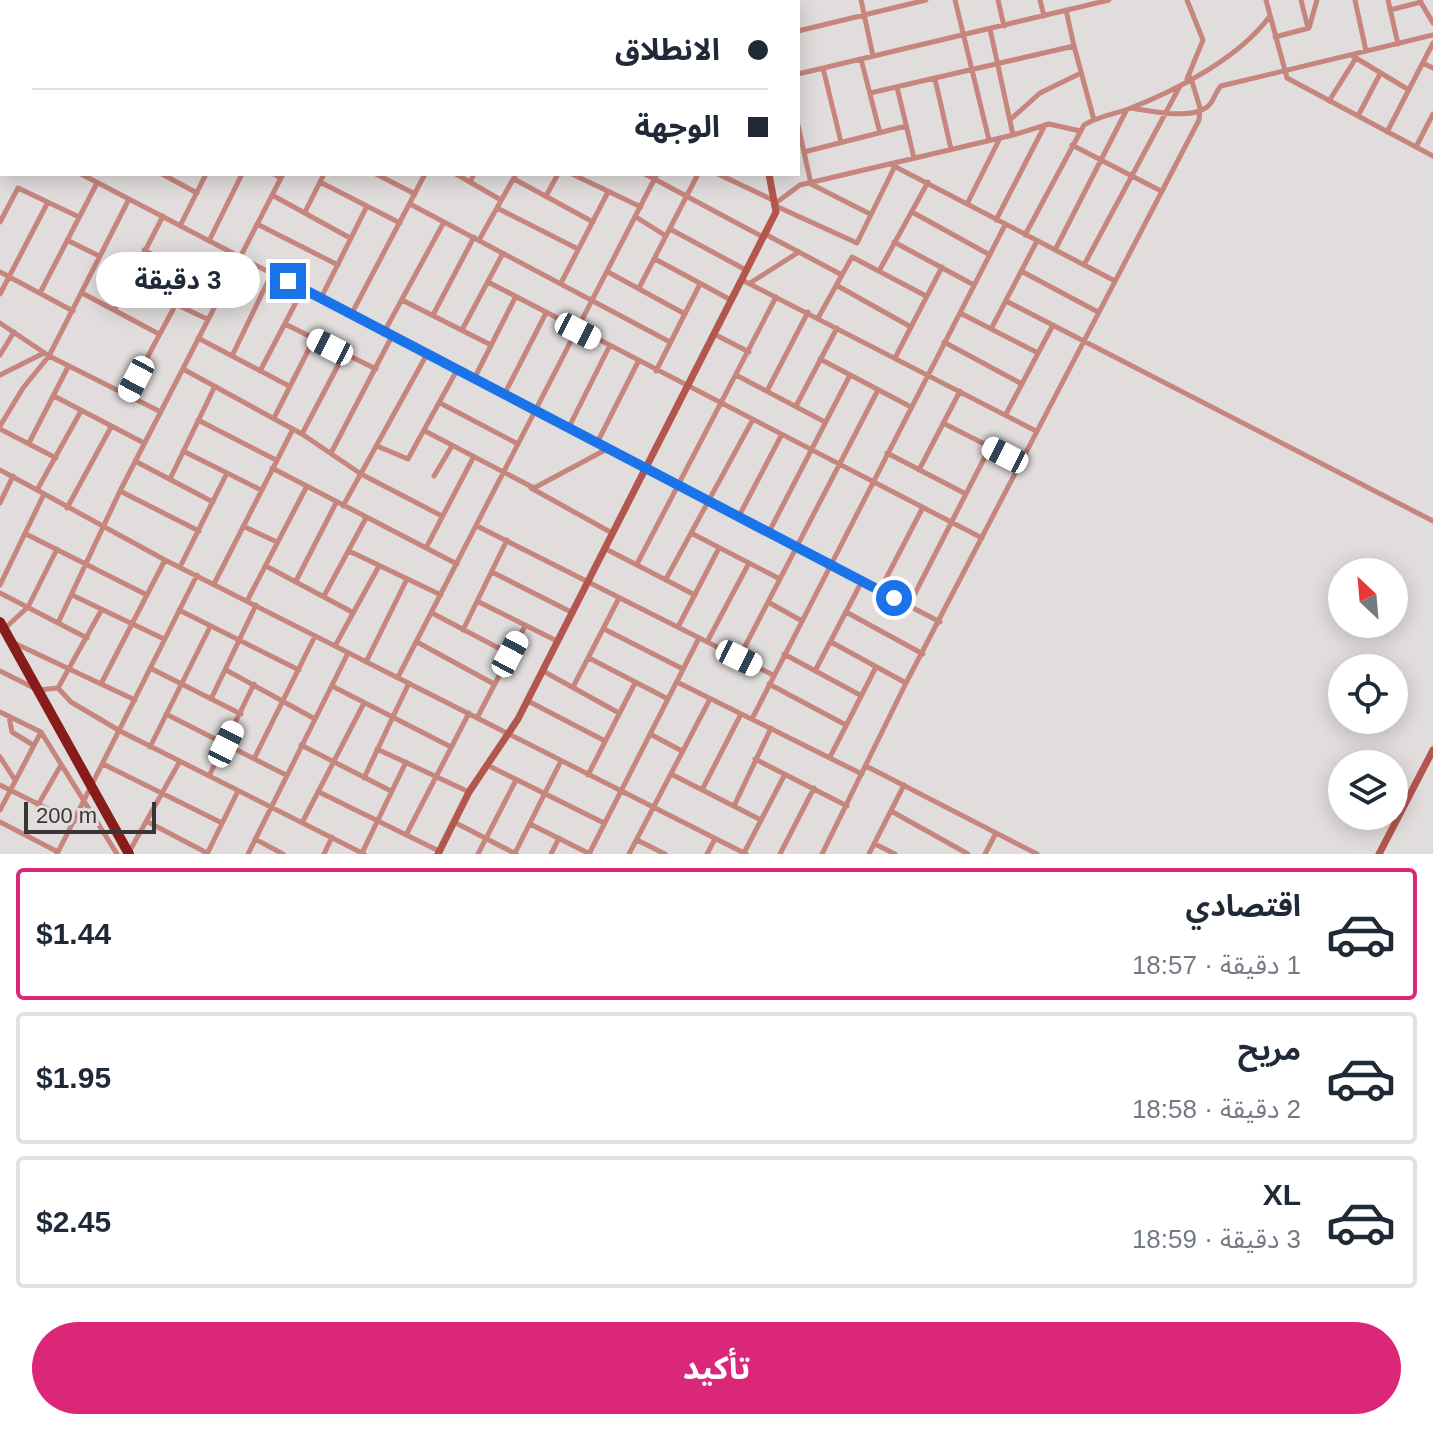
<!DOCTYPE html>
<html lang="ar">
<head>
<meta charset="utf-8">
<style>
  body { margin:0; font-family:Helvetica,"Noto Sans Arabic",sans-serif; background:#f6f6f7; color:#1f2937; direction:rtl; height:100vh; display:flex; flex-direction:column; font-size:30px; white-space:nowrap }
  * { box-sizing:border-box; margin:0 }
  p { font-size:26px; color:#747a83 }
  .icon { flex:none; width:44px; height:44px; fill:none; stroke:currentColor; stroke-width:2; stroke-linecap:round; stroke-linejoin:round }
  .map { position:relative; height:854px; overflow:hidden; direction:ltr }
  .side { display:flex; flex-direction:column; background:#fff; flex:1 }
  .side>* { flex:none }
  .hud { position:absolute; left:0px; top:0px; width:800px; height:176px; box-shadow:0 4px 20px #0003; direction:rtl; display:grid; align-content:center; height:176px; padding:0 32px; background:#fff }
  .needle { width:52px; rotate:334deg }
  .buttons { position:absolute; left:1328px; top:558px; display:grid; gap:16px }
  .buttons a { display:grid; place-items:center; width:80px; height:80px; border-radius:50%; background:#fff; box-shadow:0 4px 20px #0003; font-size:40px }
  .scale { position:absolute; left:24px; bottom:20px; width:132px; box-sizing:border-box; padding-left:8px; border:4px solid #383736; border-top:0; font-size:22px; line-height:28px; white-space:nowrap; color:#383736; -webkit-text-stroke:6px #e1dddd; paint-order:stroke }
  .end { position:absolute; width:36px; height:36px; margin:-18px; border:10px solid #1a73e8; background:#fff; box-shadow:0 0 0 4px #fff }
  .from { border-radius:50% }
  .bubble { position:absolute; height:56px; border-radius:28px; background:#fff; box-shadow:0 4px 20px #0003; font-size:26px; font-weight:700; line-height:56px; text-align:center; direction:rtl }
  .car { position:absolute; width:24px; height:48px; margin:-24px -12px; border-radius:10px; box-shadow:0 0 6px 2px #0007; background:linear-gradient(#fff 24%,#345 0 40%,#fff 0 76%,#345 0 86%,#fff 0) }
  .hud b { display:flex; align-items:center; gap:28px; height:76px; font-size:30px }
  .hud b+b { border-top:2px solid #e0e1e3 }
  .hud i { width:20px; height:20px; background:#1f2937 }
  ul { padding:14px 0 0; list-style:none }
  li { display:flex; align-items:center; gap:24px; height:132px; margin:0 16px 12px; padding:0 16px; border:4px solid #e0e1e3; border-radius:8px }
  li div { flex:1 }
  li b { display:block; font-size:30px }
  li em { font-style:normal; font-weight:700 }
  li.active { border-color:#db2777 }
  li>.icon { width:72px; height:72px; stroke-width:1.5 }
  .cta { display:flex; gap:16px; margin-top:auto; padding:16px 32px }
  .cta a { flex:1; height:92px; border-radius:48px; background:#db2777; color:#fff; font-size:32px; font-weight:700; line-height:92px; text-align:center }
  .map>svg:first-child { display:block }
  .lines { fill:none; stroke-linecap:round; stroke-linejoin:round }
  .street { stroke:#c6857d; stroke-width:5 }
  .secondary { stroke:#b3574e; stroke-width:7 }
  .highway { stroke:#881c1a; stroke-width:10 }
  .route { stroke:#1a73e8; stroke-width:10 }
</style>
</head>
<body>
<div class="map">
<svg width="1433" height="854" viewBox="0 0 1433 854">
  <rect width="100%" height="100%" fill="#e1dddd"/>
  <g class="lines">
    <path class="street" d="M87,0L92,2
      M307,0L311,2
      M387,0L391,2
      M455,0L456,2
      M490,0L491,2
      M556,0L557,2
      M594,0L595,2
      M655,0L656,2
      M689,0V2
      M770,0V2
      M861,0L873,56
      M955,0L989,140
      M998,0L1004,26
      M1040,0L1044,16
      M1266,0L1287,78L1433,156
      M1301,0L1308,28
      M1355,0L1366,51
      M1388,0L1398,44
      M1420,1L1433,23
      M120,2L121,0
      M158,2L159,0
      M196,2L197,0
      M235,2L236,0
      M273,2L274,0
      M373,2L374,0
      M525,2L533,0
      M1390,10L1421,2
      M990,29L1013,135
      M798,31L926,0
      M1275,37L1309,28L1317,0
      M1074,46L1094,120
      M1351,55L1409,90
      M861,59L880,133
      M1423,63L1433,68
      M823,68L841,142
      M798,74L1109,0
      M935,79L951,149
      M1187,79L1203,40L1187,0
      M897,87L914,158
      M870,93L1074,46L1066,10
      M1329,101L1356,58
      M1131,108C1151,111 1190,120 1207,107C1214,102 1215,92 1221,86L1433,35
      M1358,116L1380,74
      M1011,119L1040,93L1081,73
      M798,125L811,184L870,214
      M0,129L2,130
      M1387,132L1433,43
      M1072,145L1161,191
      M1416,147L1433,114
      M804,152L906,126
      M892,165L1115,281
      M81,174L940,622
      M162,174L197,193
      M274,174L281,178
      M376,174L415,194
      M456,174L501,200
      M572,174L641,207
      M645,174L763,237
      M718,174L777,202L800,185L1013,135L1049,124L1080,131
      M514,179L593,222
      M320,182L400,223
      M470,182L474,174
      M272,195L350,238
      M546,196L558,174
      M410,204L670,342
      M967,204L1000,138
      M778,207L857,243L895,166
      M497,208L578,249
      M305,212L324,174
      M912,212L990,255
      M636,217L666,236
      M996,220L1045,125
      M0,222L18,188L79,217
      M257,224L338,265
      M180,226L206,174
      M670,229L746,270
      M765,234L842,275
      M1025,235L1084,125C1098,116 1116,114 1131,108C1179,89 1239,58 1270,16
      M67,240L99,256
      M479,240L516,174
      M209,241L242,174
      M894,242L974,285
      M144,250L222,291
      M1055,250L1126,111
      M655,259L731,300
      M1084,265L1180,86
      M879,271L928,182
      M1021,271L1098,312
      M0,272L73,311
      M608,272L685,314
      M742,280L1036,431
      M129,282L207,319
      M488,282L982,538
      M561,283L608,192
      M750,283L799,252
      M836,285L911,327
      M639,288L698,174
      M40,293L97,183
      M82,293L159,334
      M0,294L48,202
      M321,298L367,206
      M402,300L491,345
      M1006,301L1433,521
      M115,309L163,216
      M960,313L1038,353
      M351,315L425,174
      M433,315L474,237
      M818,318L852,257L926,296
      M0,323L49,356L161,412
      M285,324L376,369
      M991,329L1037,241
      M462,330L503,253
      M383,334L444,222
      M714,334L749,352
      M198,338L289,386
      M944,342L1022,384
      M0,355L14,332
      M232,356L272,273
      M895,358L942,267
      M820,359L911,407
      M183,369L302,434L361,474L442,516
      M260,371L303,289
      M656,371L700,284
      M0,375L44,353
      M736,375L825,422
      M474,379L515,298
      M767,391L808,312
      M127,395L176,304
      M504,395L546,313
      M54,396L144,443
      M440,403L518,444
      M796,406L837,328
      M81,411L37,490L165,560L746,854
      M1006,414L1053,325
      M274,418L314,339
      M198,420L276,460
      M943,423L1020,462
      M0,426L23,388L49,356L129,199
      M0,429L56,458
      M568,429L609,347
      M425,431L534,488L607,449
      M302,434L344,354
      M29,443L68,367
      M597,443L638,362
      M377,446L408,459L457,370
      M183,451L261,490
      M331,453L391,338
      M887,453L966,494
      M135,461L213,502
      M272,468L457,564
      M0,470L37,490
      M919,470L960,391
      M434,476L452,446
      M170,479L215,386
      M531,488L612,533
      M120,491L199,531
      M0,503L13,476
      M343,506L427,354
      M67,508L111,427
      M739,516L781,436
      M243,526L277,542
      M477,526L773,675
      M769,532L850,375
      M691,533L780,579
      M26,534L145,594
      M426,548L473,458
      M604,548L695,595
      M349,551L441,595
      M637,564L776,297
      M266,566L352,612
      M180,567L227,473
      M492,572L573,613
      M666,579L752,421
      M296,581L336,503
      M214,584L293,429
      M0,585L44,494
      M880,590L922,509
      M0,593L87,638
      M72,595L164,639
      M324,596L366,518
      M247,601L307,486
      M479,602L557,641
      M768,602L802,621
      M909,605L990,447
      M179,610L299,670
      M846,612L923,654
      M432,613L510,654
      M58,623L120,491L283,174
      M678,627L719,548
      M4,629L28,607L57,549
      M604,629L683,669
      M463,630L507,540
      M12,642L135,700
      M417,642L494,684
      M707,642L749,563
      M831,642L906,683
      M335,646L379,566
      M784,654L860,695
      M589,658L668,699
      M739,658L878,390
      M366,662L407,579
      M150,668L241,714
      M226,670L315,719
      M0,671L38,690L58,688L102,609
      M543,671L619,713
      M815,671L862,581
      M398,677L657,174
      M102,682L165,560
      M677,682L862,774
      M769,684L846,725
      M332,686L451,747
      M573,687L619,598
      M58,688L71,702L120,731L364,854
      M211,699L256,605
      M528,701L605,741
      M0,712L41,732L117,854
      M166,714L286,775
      M9,716L12,732L33,745
      M477,718L525,626
      M752,719L1005,225
      M650,734L682,751
      M301,745L391,791
      M150,747L210,627
      M377,749L469,792
      M0,757L15,780
      M830,757L876,667
      M254,759L315,636
      M755,759L847,806
      M103,764L222,823
      M487,765L604,823
      M866,766L1037,854
      M671,774L761,820
      M588,775L635,683
      M209,776L254,684
      M364,778L409,683
      M0,785L74,822
      M702,790L741,714
      M319,792L439,851
      M38,805L61,765
      M734,806L771,728
      M0,810L41,732
      M891,811L968,854
      M0,822L58,852
      M148,822L207,853
      M454,822L516,854
      M302,823L364,703
      M530,824L590,854
      M406,835L469,713
      M255,839L283,854
      M637,840L665,854
      M875,844L895,854
      M129,852L180,761
      M362,853L406,762
      M515,853L561,761
      M744,853L785,774
      M57,854L197,575
      M207,854L238,791
      M248,854L348,653
      M324,854L332,837
      M478,854L516,780
      M551,854L559,838
      M589,854L699,638
      M629,854L710,699
      M707,854L715,839
      M780,854L814,788
      M822,854L906,683L1199,120L1200,108L1191,78
      M869,854L904,785
      M985,854L996,833"/>
    <path class="secondary" d="M727,0L728,2
      M438,854L469,792L518,719L776,212L769,174
      M1379,854L1433,750"/>
    <path class="highway" d="M0,622L129,854"/>
  </g>
  <g class="lines">
    <path class="route" d="M288,281L894,598"/>
  </g>
</svg>
<div class="buttons">
<a><svg class="needle" viewBox="-14 -14 28 28"><path d="M0-13l5 13h-10z" fill="#e53935"/><path d="M0 13l5-13h-10z" fill="#747a83"/></svg></a>
<a><svg class="icon" aria-label="locate" viewBox="0 0 24 24"><circle cx="12" cy="12" r="6"/><path d="M12 2v4M12 18v4M2 12h4M18 12h4"/></svg></a>
<a><svg class="icon" aria-label="layers" viewBox="0 0 24 24"><path d="M12 4l9 5-9 5-9-5zM3 14l9 5 9-5"/></svg></a>
</div>
<div class="scale">200 m</div>
<i class="end from" style="left:894px;top:598px"></i>
<i class="end" style="left:288px;top:281px"></i>
<div class="bubble" style="left:96px;top:252px;width:164px">3 دقيقة</div>
<i class="car" style="left:578px;top:331px;rotate:117deg"></i>
<i class="car" style="left:330px;top:347px;rotate:297deg"></i>
<i class="car" style="left:136px;top:379px;rotate:208deg"></i>
<i class="car" style="left:1005px;top:455px;rotate:297deg"></i>
<i class="car" style="left:510px;top:654px;rotate:28deg"></i>
<i class="car" style="left:739px;top:658px;rotate:116deg"></i>
<i class="car" style="left:226px;top:744px;rotate:26deg"></i>
<div class="hud">
<b><i class="from"></i>الانطلاق</b>
<b><i></i>الوجهة</b>
</div>
</div>
<section class="side">
<ul>
<li class="active"><svg class="icon" aria-label="car" viewBox="0 0 24 24"><path d="M5 17H2v-5l4-1 3-4h7l3 4 3 1v5h-3M9 17h6M6 11h13"/><circle cx="7" cy="17" r="2"/><circle cx="17" cy="17" r="2"/></svg><div><b>اقتصادي</b><p>1 دقيقة · 18:57</p></div><em>$1.44</em></li>
<li><svg class="icon" aria-label="car" viewBox="0 0 24 24"><path d="M5 17H2v-5l4-1 3-4h7l3 4 3 1v5h-3M9 17h6M6 11h13"/><circle cx="7" cy="17" r="2"/><circle cx="17" cy="17" r="2"/></svg><div><b>مريح</b><p>2 دقيقة · 18:58</p></div><em>$1.95</em></li>
<li><svg class="icon" aria-label="car" viewBox="0 0 24 24"><path d="M5 17H2v-5l4-1 3-4h7l3 4 3 1v5h-3M9 17h6M6 11h13"/><circle cx="7" cy="17" r="2"/><circle cx="17" cy="17" r="2"/></svg><div><b>XL</b><p>3 دقيقة · 18:59</p></div><em>$2.45</em></li>
</ul>
<div class="cta"><a>تأكيد</a></div>
</section>
</body>
</html>
